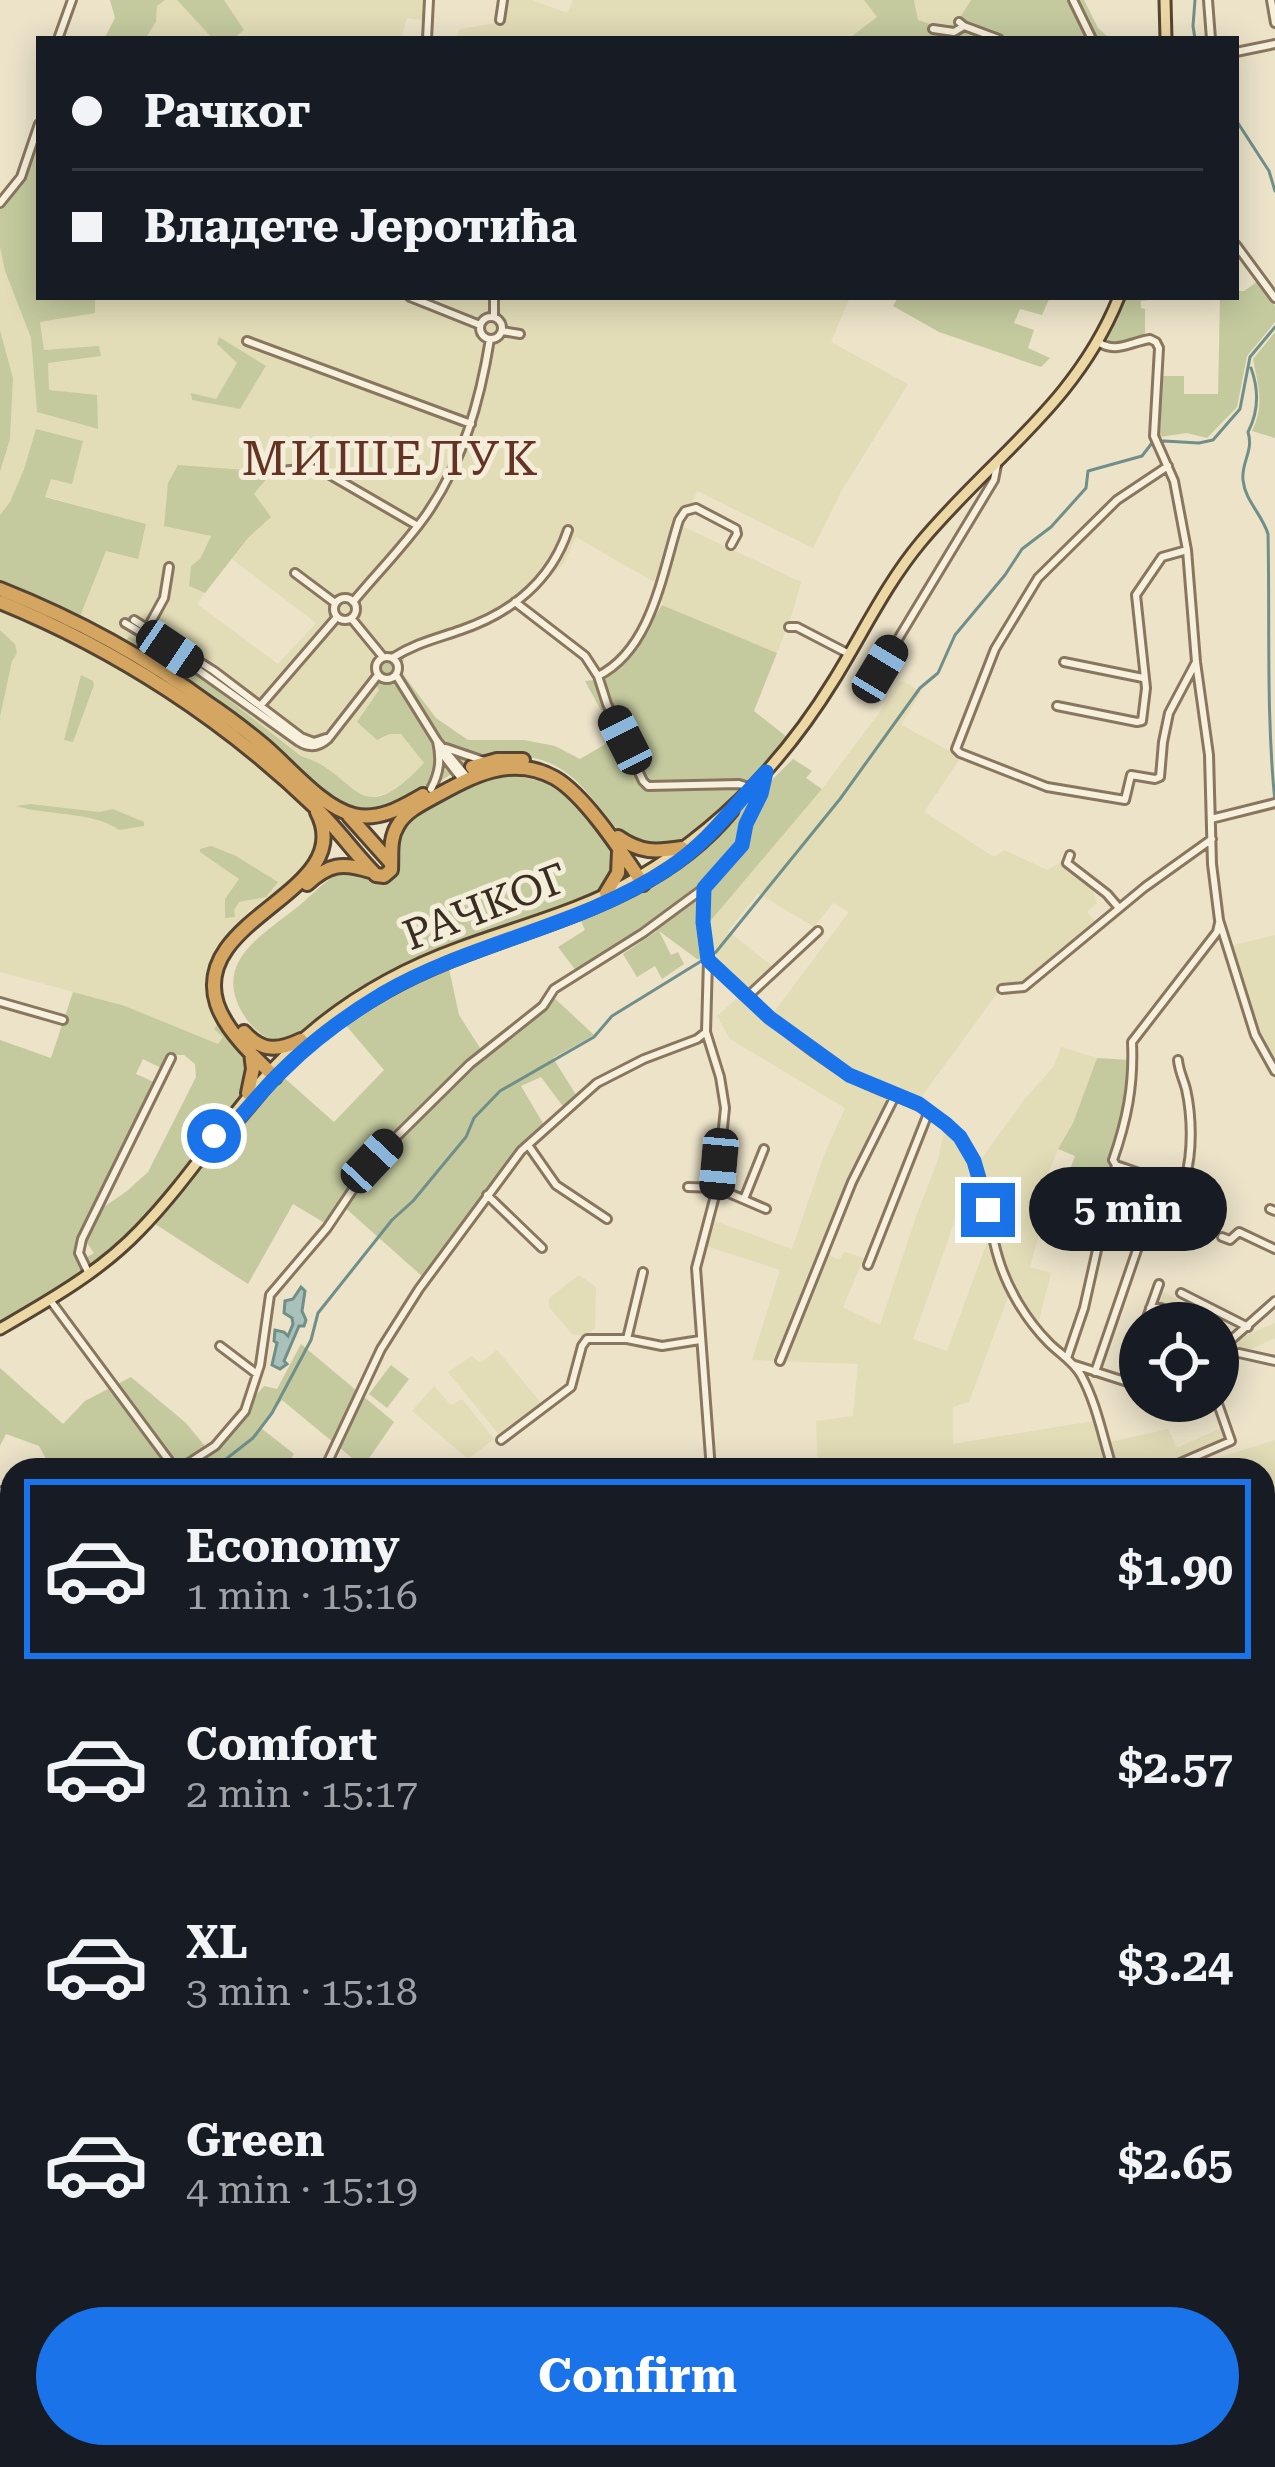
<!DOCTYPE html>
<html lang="en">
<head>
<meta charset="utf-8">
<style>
  body { margin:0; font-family:"Roboto Serif",serif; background:#242831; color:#f1f3f6; height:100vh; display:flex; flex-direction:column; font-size:45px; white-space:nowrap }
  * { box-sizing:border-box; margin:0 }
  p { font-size:39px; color:#9ea1a6 }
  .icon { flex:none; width:66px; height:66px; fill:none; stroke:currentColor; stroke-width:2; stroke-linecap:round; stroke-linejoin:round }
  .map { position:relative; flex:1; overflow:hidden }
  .side { position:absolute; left:0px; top:1458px; width:1275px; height:1011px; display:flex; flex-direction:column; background:#171b24; border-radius:36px 36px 0 0; box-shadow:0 6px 30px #0003 }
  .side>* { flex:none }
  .guide { position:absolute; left:36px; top:36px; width:1203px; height:264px; border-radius:0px; box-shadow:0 6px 30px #0003; display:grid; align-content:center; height:264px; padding:0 36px; background:#171b24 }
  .tools { position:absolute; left:1119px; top:1302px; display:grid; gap:24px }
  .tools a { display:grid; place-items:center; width:120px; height:120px; border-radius:50%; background:#171b24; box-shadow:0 6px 30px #0003; font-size:60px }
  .end { position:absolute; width:54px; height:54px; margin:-27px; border:15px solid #1a73e8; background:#fff; box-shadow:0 0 0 6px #fff }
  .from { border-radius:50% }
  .bubble { position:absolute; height:84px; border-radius:42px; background:#171b24; box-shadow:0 6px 30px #0003; font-size:39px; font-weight:700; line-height:84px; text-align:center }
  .car { position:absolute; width:36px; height:72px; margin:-36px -18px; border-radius:15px; box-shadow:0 0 9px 3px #0007; background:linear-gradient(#222 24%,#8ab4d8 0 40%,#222 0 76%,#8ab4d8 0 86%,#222 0) }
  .guide b { display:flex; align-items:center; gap:42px; height:114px; font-size:45px }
  .guide b+b { border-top:3px solid #363941 }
  .guide i { width:30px; height:30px; background:#f1f3f6 }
  ul { padding:21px 0 0; list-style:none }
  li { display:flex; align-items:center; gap:36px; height:180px; margin:0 24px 18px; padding:0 12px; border:6px solid transparent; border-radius:0px }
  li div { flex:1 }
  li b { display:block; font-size:45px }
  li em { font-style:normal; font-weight:700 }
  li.active { border-color:#1a73e8 }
  li>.icon { width:108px; height:108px; stroke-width:1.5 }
  .button { display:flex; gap:24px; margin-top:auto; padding:24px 36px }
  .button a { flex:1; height:138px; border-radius:72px; background:#1a73e8; color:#fff; font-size:48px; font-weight:700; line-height:138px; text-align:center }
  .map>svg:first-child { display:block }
  .farmland { fill:#e2dcb7; fill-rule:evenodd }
  .green { fill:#c4ca9e }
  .water { fill:#aac1bb; stroke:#708f89; stroke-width:3 }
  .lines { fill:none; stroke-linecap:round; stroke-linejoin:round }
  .stream { stroke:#708f89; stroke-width:3 }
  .minor-casing { stroke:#88765f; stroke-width:12 }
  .major-casing { stroke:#564432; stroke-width:15 }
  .highway-casing { stroke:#564432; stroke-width:18 }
  .minor { stroke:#f7f0dc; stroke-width:6 }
  .major { stroke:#ecd8a4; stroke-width:9 }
  .highway { stroke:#d5a661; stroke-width:12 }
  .route { stroke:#1a73e8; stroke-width:15 }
  .labels { text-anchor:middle; stroke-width:10; stroke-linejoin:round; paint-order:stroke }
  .street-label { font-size:42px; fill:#392e21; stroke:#f4edd9 }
  .quarter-label { font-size:48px; letter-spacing:3px; fill:#643323; stroke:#f4edd9 }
</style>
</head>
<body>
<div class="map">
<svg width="1275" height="2467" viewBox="0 0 1275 2467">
  <rect width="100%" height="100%" fill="#ece3c9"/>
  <path class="farmland" d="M165,0H177L213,39H145L156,22L157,6Z
    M224,0H428L426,21L407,18L401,39H233L244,30Z
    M504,0H532L567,13L573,0H864L877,17L848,39H456L460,29L502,22Z
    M914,0H971L956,24L940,27L918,20Z
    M0,247L5,271L31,338L37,412L97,429V395L49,391L47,363L100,356L44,350L40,322L94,313L95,297H850L831,342L908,384L842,490L813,548L697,491L682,526L801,582L793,611L777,653L662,605L661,586L576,537L564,563L528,599L492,621L434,640L404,657L381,654L379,689L381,740L390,734H401L425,763L410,777L390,792L370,798L357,793L313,760L302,756L205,681L128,636L125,642L79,619L106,550L146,524L44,496L50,479L36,430L24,469L10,502L0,515V472L10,439L13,378L0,330ZM217,344L266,367L240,408L191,394L216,399L238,362ZM270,473L253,494L271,517L248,538L232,559L316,623L278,664L197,604L205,593L189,586L191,567L200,559L211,536Z
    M0,609L115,665L189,710L255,760L304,803L317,821L320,855L266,905L249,910L244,923L216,960L223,1037L218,1044L125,1006L0,972V717L15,644L0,630Z
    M903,681L921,692L901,725L961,757L924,812L994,857L1004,850L1047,870L1061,862L1091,884L1097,903L1087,912L1098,924L1024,985L1001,988L919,1100L895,1092L820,1250L839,1260L844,1252L864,1258L843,1307L880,1325L917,1214L938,1160L945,1127L954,1133L967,1150L974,1169L1024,1100L1054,1066L1061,1047L1097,1058L1073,1123L1058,1149L1041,1191L1049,1197L1030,1267L1051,1273L1037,1328L1012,1286L969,1402L953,1407V1444L1093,1421L1102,1444L1168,1429L1177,1448L1225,1426L1229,1442L1192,1458L1204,1462L1275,1440V1718L1263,1708V1470H818L816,1421L853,1416L858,1364L752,1360L780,1270L703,1245L712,1220L792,1249L824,1155L845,1108L730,1039L717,1016L744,992L706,960L709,949L707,925L822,789L879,713L899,682ZM758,893L814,927L833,903L849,912L771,1016L745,992L772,966L728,931ZM972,1172L990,1234L947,1351L913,1339Z
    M1275,935V1066L1257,1034L1230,946Z
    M579,1275L596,1287L595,1329L583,1336L572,1334L549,1307V1298Z
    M1163,1292L1231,1327L1226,1335L1218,1331V1323H1201L1160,1303Z
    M1275,1323V1338L1251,1349H1238L1234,1340Z
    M497,1350L542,1404L500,1436L448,1372L472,1356L480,1363Z
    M434,1386L451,1405L462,1399L494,1439L468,1459L412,1411Z
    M1263,2008L1275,2011V2343L1269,2349L1263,2377Z
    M0,2295L12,2296V2448L0,2442Z
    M1275,2448V2467H1112L1111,2457H1263V2450Z
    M342,2457H462L458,2467H338Z
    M555,2457H1022L1011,2460L1046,2464V2467H622L615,2464L611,2467H545Z"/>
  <path class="green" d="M110,0H165L157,6L156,22L145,39H104L115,18Z
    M177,0H224L244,30L233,39H213Z
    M864,0H914L918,20L940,27L956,24L971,0H1084L1098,28L1110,39H848L877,17Z
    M39,142V297H95V313L40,322L44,350L99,346L101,356L48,363L49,390L97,395L98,429L37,412L31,338L5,271L0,247V210L25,181Z
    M1258,281L1275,306V322L1247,356L1237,407L1207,438L1187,433L1160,437L1161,376H1184V394H1218L1220,297H1236V291H1244Z
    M898,297H1050L1042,315L1020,309L1014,323L1034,330L1028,348L1050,358L1041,367L939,332L893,306Z
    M1125,297H1149V300L1141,301V308L1145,309V336L1116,345L1104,343Z
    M0,330L13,378L10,439L0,472Z
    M1275,332V438L1252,431C1265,405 1258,385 1253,359Z
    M219,337L266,366L240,409L192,400L191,393L216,399L237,363L217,344Z
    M36,429L83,441L72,484L51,479L45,497L146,524L138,559L106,551L79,619L0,581V515L10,502L24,469Z
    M178,465L272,472L254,494L271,517L248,538L205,593L189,586L191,566L200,559L211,536L164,526L168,483Z
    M662,605L777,653L754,711L788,738C755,775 670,888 618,830C591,799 573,764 529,757C456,746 430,807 369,812C362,812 350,809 343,806C323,796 287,757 267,741C223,703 174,672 125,642L129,636L205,681L301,756C359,773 356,835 424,763L401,734H390L377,740L357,722L379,690L371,678L370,663L381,654L404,657L402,673L436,718L468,740H524L555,746L580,759L616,738L585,681L605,679L634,650Z
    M0,630L15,644L17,653L12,661L0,717Z
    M81,675L93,681L94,685L73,742L64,740Z
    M793,759L812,771L806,778L822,789L707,925L709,949L706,960L697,959L659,931L671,955L678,952L684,964L662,979L655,966L637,977L623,954L657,931L650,925L577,972L558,947L585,930L580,919L646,886L706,845Z
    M500,775C550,778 569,790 599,830C614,850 624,863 604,886C595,895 575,900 562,905C520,922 475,935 433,953C407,964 383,976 359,991C337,1006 308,1035 282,1040C267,1042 253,1029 245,1017C211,964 258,938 295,909C310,897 322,883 338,874C356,872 373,883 390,880C401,867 397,850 402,834C411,808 475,783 500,775Z
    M30,804L100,812L113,809L144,822V826L119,830C96,812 45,815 16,806Z
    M211,846L236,856L278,882L266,897L239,902L234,910L235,917L225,918V899L239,879L200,852V849Z
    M448,964L459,1015L480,1048C503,1029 529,1014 549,993L594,1035L553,1058L578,1098L565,1109L541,1077L521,1086L544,1125L513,1155L424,1278L342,1205L328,1225L293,1204L248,1284L152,1222L281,1075L334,1122L384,1070L343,1022L371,1000Z
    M73,992L125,1006L218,1044L223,1037L214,1029L221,1019L250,1060L244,1091L168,1196L140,1227L90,1270L84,1259L94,1253L85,1240L101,1209L127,1191L148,1172L196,1077L195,1064L184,1055H167L161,1068L143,1059L136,1074L154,1082L79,1237L76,1253L86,1273L0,1326V1040L51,1058Z
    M1097,1058L1130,1060L1123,1118L1099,1217L1060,1196L1075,1156L1058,1149L1073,1123Z
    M301,1344L394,1422L363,1467L282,1400L261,1428L294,1454L284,1470H238L233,1466L229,1470H47L49,1464L39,1446L6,1434L0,1446V1368L63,1424L85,1401L131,1377L186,1423L209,1451L264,1386L277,1389Z
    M391,1365L409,1379L387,1408L369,1394Z
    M12,1521V1882L0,1886V1533Z
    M1263,1708L1275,1718V1841L1263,1846Z
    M1275,1854V2011L1263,2008V1857Z
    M12,1924V2067L7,2097L9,2135H0V1929Z
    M1274,2341L1275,2448L1263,2450C1263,2416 1256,2372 1274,2341Z
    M462,2457H555L545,2467H458Z
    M1022,2457H1111L1112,2467H1046L1045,2464L1006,2462Z"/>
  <path class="water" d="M301,1287L305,1291L302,1311L306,1320L304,1326H299L284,1361L287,1364L280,1369L272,1365L277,1343L274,1341L275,1330L284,1332L288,1336L293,1324L292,1318L284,1313L285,1301L293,1299Z"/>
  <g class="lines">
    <path class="stream" d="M1195,39L1193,26L1195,0
      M1236,120L1269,171L1275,191
      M1251,368C1259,390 1259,411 1248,432C1254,451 1241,462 1243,480C1245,501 1262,514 1268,534C1270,624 1266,713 1275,802
      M212,1470L253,1438L272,1413L311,1340L318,1313L392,1220L413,1201L466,1137L474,1118L500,1091L594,1037L612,1016L716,952L840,799L920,688L938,673L955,635L1005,575L1022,549L1051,527L1086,488L1088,471L1142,456L1152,443L1164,441L1199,443L1213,440L1240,409L1250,357L1275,327
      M0,1590L12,1582
      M1269,2467L1272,2458L1264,2393L1271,2352L1275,2348"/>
    <defs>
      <path id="minor" d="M1073,0L1092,39
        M1208,0L1211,39
        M1271,0L1275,23
        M500,20L503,0
        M959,22L964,26L999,39
        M933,29L954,32L964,26
        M58,39L72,0
        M427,39L429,0
        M1236,52L1275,44
        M0,203L21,177L39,124
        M1236,245L1275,298
        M410,297L480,325
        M494,297V317
        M480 328a11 11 0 1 1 22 0a11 11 0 1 1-22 0Z
        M502,331L520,334
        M247,341L471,424
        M1098,342C1116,354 1130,342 1150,339L1156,342L1159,348L1154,436L1174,481L1187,550L1196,662L1209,755L1212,864L1219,920L1255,1035L1275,1071
        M1168,466L1117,500L1038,578L995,649L956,749L960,753L1047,787L1125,800L1131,775L1155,779L1160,777L1163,742L1169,713L1196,662
        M281,471L311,468L325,472L418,526
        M295,573L335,603
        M334 609a11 11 0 1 1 22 0a11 11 0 1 1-22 0Z
        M353,602C377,573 404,546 426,515C463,462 480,401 490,339
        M515,602L585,656L598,676C652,649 662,573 679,520L685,511L696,508L736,529L737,534L731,545
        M351,618L383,657
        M134,620L214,671L301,737L314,742L326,738
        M125,623L169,649L299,742C310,749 319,747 328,739L378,675
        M789,627H797L849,654
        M146,631L164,598L169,567
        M376 668a11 11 0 1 1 22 0a11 11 0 1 1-22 0Z
        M392,658C416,643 435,639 461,630C511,613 551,581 568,530
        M1064,662L1143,678
        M880,669L994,480L997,465
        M396,675L437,741L468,778
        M598,676L607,704L643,781L648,786L739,784L749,787
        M261,705L337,617
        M1057,706L1137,722L1142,721L1146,688L1136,595L1162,557L1187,550
        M446,748L484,761
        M443,755L463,781
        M431,789C440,772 441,759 437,741
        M1211,819L1275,803
        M1070,855L1067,863L1107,894L1119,908
        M704,888L703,922L708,960L706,1032L720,1077L725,1108L717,1188L696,1268L711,1470
        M708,960C752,1002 797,1045 849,1075C885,1097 921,1098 953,1130C987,1163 985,1215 998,1257C1007,1288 1026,1320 1049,1343C1060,1354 1073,1361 1081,1375C1097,1404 1103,1439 1113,1470
        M1002,989L1024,987L1145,887L1212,839
        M747,997L818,931
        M0,1002L63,1020
        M528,1145L556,1185L607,1219
        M1116,1165C1137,1172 1164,1184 1185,1179C1193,1152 1192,1116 1186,1089C1183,1078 1179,1071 1178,1060
        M688,1187L717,1188L766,1209
        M487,1195L542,1248
        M744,1199L764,1149
        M1270,1209L1275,1211
        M1222,1237L1230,1240L1239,1232L1275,1249
        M868,1265L929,1111
        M89,1274L79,1253L82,1239L171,1058
        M1181,1293L1248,1327
        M50,1300L176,1470
        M1150,1308H1161L1194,1323
        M1145,1323L1159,1284
        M1218,1334L1231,1340L1275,1301
        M627,1339L643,1272
        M220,1346L257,1374
        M1067,1358L1084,1308L1116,1165L1113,1160C1127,1120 1134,1085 1132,1042L1217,932L1219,923
        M1218,1359L1239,1353L1275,1361
        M780,1361L852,1182L896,1094
        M1075,1365L1140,1386
        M1095,1372L1148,1218
        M1126,1381L1140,1339
        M501,1440L571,1387L582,1346L587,1339H627L662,1346L700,1340
        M178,1470L215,1446L245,1411L260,1365L270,1295L327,1228L372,1161L470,1064L543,1006L554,989L643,933L704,888L741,845L746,824L761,794L766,775
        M324,1470L381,1349L419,1289L521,1151L597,1083L644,1059L697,1039L706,1032
        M1164,1470L1231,1441L1217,1401
        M0,1491L12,1501
        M0,1654L12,1641
        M0,2007L12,2016
        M12,2112V2139
        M1263,2225L1275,2207
        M0,2256L12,2203
        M76,2467L93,2457
        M366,2467L370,2457"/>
      <path id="major" d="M1165,0L1166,39
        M211,1147C237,1126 256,1097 279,1073C310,1041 349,1013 388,991C502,927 646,918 733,811
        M0,1329C50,1300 100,1272 140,1230C205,1163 243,1086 318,1026C360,992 411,965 461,947C521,925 583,910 638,877C719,829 785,760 834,680C863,633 886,584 921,542C992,457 1076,404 1119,297"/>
      <path id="highway" d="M0,589C73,618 146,657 209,704C227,716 244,729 261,743C287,764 322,808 354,815C380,821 402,807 423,795
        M0,602C116,649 225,720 315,807C337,828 355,854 376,875L384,876L391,870C392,854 389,839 398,825C405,812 421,804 434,797C472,776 512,754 555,778C586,796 623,854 643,884
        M472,767L497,760H523
        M349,816L391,863
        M618,837C641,853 655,852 682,848
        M307,884C329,864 342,862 370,871
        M606,893L618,873L619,852
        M244,1032C262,1052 278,1051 301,1040
        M275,1077C255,1058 226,1031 217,1004C189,917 359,892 317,812
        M248,1093L253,1069L251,1053"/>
    </defs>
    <use href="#minor" class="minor-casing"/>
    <use href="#major" class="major-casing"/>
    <use href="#highway" class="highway-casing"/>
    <use href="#minor" class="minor"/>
    <use href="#major" class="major"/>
    <use href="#highway" class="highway"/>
  </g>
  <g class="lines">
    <path class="route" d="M214,1136L206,1150C235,1127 255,1097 282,1071C312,1041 347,1015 384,993C474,941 581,927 669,868C710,841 733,806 766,772L761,794L746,824L742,845L704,888L703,922L708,960L770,1018L849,1075L919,1104L946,1124L960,1137L974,1161L988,1210"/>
  </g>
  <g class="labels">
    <g class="street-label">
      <text transform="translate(485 906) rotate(-21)" y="15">РАЧКОГ</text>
    </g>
    <g class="quarter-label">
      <text x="391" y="475">МИШЕЛУК</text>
    </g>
  </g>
</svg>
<div class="tools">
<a><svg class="icon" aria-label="locate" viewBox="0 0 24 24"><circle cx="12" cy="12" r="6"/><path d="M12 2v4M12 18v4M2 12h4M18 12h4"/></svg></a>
</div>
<i class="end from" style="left:214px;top:1136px"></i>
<i class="end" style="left:988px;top:1210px"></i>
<div class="bubble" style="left:1029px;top:1167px;width:198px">5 min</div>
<i class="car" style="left:170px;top:649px;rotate:124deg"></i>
<i class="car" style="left:880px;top:669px;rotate:31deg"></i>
<i class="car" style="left:625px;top:740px;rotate:333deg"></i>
<i class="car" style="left:372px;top:1161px;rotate:43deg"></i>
<i class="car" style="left:719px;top:1164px;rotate:185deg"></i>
<div class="guide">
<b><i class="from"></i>Рачког</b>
<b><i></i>Владете Јеротића</b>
</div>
<section class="side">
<ul>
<li class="active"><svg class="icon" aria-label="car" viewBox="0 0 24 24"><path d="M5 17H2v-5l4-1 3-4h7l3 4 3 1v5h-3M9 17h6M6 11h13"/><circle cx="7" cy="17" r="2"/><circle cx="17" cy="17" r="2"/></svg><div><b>Economy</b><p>1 min · 15:16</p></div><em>$1.90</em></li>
<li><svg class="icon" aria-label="car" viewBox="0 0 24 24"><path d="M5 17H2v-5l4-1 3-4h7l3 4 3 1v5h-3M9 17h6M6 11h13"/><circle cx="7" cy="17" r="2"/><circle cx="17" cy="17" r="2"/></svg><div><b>Comfort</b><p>2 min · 15:17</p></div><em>$2.57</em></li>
<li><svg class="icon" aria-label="car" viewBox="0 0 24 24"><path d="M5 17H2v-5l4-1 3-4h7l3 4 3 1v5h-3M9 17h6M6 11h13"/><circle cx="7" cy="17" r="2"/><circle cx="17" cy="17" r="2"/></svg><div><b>XL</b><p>3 min · 15:18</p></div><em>$3.24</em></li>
<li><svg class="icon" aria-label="car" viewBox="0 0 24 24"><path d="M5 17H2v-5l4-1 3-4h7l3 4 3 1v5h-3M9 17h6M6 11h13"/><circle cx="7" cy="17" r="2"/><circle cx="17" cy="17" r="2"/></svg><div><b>Green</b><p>4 min · 15:19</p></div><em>$2.65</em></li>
</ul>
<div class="button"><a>Confirm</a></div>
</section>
</div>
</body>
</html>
